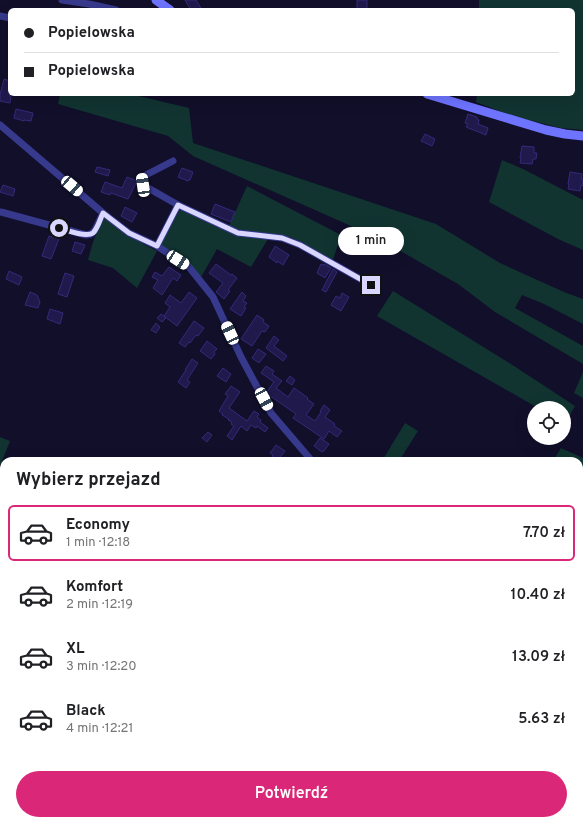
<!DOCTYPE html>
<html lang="pl">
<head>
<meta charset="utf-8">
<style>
  body { margin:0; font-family:Overpass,sans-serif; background:#f6f6f6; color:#202124; height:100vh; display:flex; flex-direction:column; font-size:15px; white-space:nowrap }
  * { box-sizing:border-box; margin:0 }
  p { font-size:13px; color:#757577 }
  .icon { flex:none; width:22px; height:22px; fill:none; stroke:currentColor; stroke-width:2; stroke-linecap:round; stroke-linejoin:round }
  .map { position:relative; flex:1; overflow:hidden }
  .sheet { position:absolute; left:0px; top:457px; width:583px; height:368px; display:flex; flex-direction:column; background:#fff; border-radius:12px 12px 0 0; box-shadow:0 4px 16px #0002 }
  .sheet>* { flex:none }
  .hud { position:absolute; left:8px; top:8px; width:567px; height:88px; border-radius:6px; box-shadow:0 4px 16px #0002; display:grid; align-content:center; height:88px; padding:0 16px; background:#fff }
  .controls { position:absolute; left:527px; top:401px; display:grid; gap:8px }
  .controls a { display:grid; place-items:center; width:44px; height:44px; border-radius:50%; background:#fff; box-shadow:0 4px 16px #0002; font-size:20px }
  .end { position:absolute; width:18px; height:18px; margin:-9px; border:5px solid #d9d7ff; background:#111; box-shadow:0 0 0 2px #111 }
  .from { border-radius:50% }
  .bubble { position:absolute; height:28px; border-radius:14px; background:#fff; box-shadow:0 4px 16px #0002; font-size:13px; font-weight:600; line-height:28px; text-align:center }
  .car { position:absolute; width:12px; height:24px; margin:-12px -6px; border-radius:5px; box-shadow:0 0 3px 1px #0007; background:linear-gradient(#fff 24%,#345 0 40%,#fff 0 76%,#345 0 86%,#fff 0) }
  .hud b { display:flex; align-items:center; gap:14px; height:38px; font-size:15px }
  .hud b+b { border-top:1px solid #e0e0e0 }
  .hud i { width:10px; height:10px; background:#202124 }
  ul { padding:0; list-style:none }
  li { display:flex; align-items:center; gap:12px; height:56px; margin:0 8px 6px; padding:0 8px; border:2px solid transparent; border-radius:6px }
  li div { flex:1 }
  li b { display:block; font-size:15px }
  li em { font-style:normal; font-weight:600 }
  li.active { border-color:#db2777 }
  li>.icon { width:36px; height:36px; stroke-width:1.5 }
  h2 { padding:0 16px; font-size:18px; line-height:48px }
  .button { display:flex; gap:8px; margin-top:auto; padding:8px 16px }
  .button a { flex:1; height:46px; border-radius:24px; background:#db2777; color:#fff; font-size:16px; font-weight:600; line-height:46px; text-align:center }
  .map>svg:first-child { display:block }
  .green { fill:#113431 }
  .water { fill:#09274f }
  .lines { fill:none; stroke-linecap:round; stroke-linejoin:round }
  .stream { stroke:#09274f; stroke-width:2 }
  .building { fill:#20194c; stroke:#342a7a }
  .street { stroke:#37398c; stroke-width:7 }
  .secondary { stroke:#6e74ff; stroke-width:9 }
  .route { stroke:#d9d7ff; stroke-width:5 }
</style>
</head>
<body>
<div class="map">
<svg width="583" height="825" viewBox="0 0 583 825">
  <rect width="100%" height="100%" fill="#110f2a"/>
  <path class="green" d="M479,0H583V130L561,128L512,116L476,102L477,94H573V10H479Z
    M60,94H130L189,108L193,143L436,224L500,263L564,292L583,299V324L544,304L522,295L515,308L583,346V364L495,312L458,284L376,237L193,156L168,136L58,104Z
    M502,160L523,169L583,200V250L560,240L489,202Z
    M247,186L341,235L333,260L293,238L283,236L245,232L229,226Z
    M180,209L244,236L268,239L251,267L217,249L200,279L194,268L160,245Z
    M105,217C121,230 138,242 157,251L137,288L113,268L88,260C92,245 96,230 105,217Z
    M393,291L514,366L575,406L565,424L564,423V408H538L377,316Z
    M583,372V398L574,393Z
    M405,423L418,431L399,461H382Z
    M0,437L10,441L0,466Z
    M561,448L583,458V519L579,517V461H553Z
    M4,720V746L0,737V722Z
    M4,757V808H0V759Z
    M81,821H123L122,825H91Z
    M194,821H324L333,825H203Z
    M428,821H449L448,825H427Z"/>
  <path class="water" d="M0,490L4,494V628L0,625Z
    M583,679V807L579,813V681Z
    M324,821H348L347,825H333Z
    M352,821H428L427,825H351Z
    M460,821H574L572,825H467Z"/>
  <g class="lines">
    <path class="stream" d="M310,821L319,825
      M445,825L446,821"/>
  </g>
  <path class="building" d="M185,0H196L201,8L197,10H191Z
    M357,0H367V9H357Z
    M4,79L10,81V97H11L10,103L0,101V95Z
    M16,109L33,113L31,121L24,120V121L14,118Z
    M468,114L477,117V119L479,120L478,124L488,128L486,135L466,127L468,124L465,123Z
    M425,134L435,139L432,146L421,141Z
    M522,146L534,147V153H537L536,159H533L532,164L520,163L521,158H520Z
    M97,167L110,170L108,176L95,172Z
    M182,168L193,172L190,180H188V181L178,177Z
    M570,172L582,174L581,179H583V186L581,185L580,191L568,189L569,184H568Z
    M127,177L137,181L128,199L111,193L110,195L101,192L105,182L122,188Z
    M3,185L15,189L13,196L0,192Z
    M215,204L235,212L231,222L211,214Z
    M125,207L137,213L132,222L121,216Z
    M49,236L59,239L51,259L42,256Z
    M75,242L85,245L81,254L72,251Z
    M275,246L289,255L283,265L277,261V263L269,257Z
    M216,264L231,275L232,274L237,278L228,290L230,291L224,299L216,292L223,283L209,273Z
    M321,264L323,265L324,264L331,268L325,278L317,273Z
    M169,267L181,275L177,281L173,278L162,295L153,288L158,280L152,277L155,272L162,276Z
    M333,269L337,272L326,292L322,290Z
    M9,271L22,277L19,285L6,279Z
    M65,273L74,276L67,297L58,294Z
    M30,292L37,295L40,302L38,308L25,305Z
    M189,292L197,298L177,326L164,316L170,307L165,303L170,295L181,303Z
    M242,292L246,296L243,301L247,303L244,307L246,308L241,316L230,309Z
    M342,293L349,297L341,311L331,305L336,296L340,298Z
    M50,309L63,313L60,324L47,319Z
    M161,314L166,318L162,322L157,318Z
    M257,315L264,320L263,322L269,326L265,332L262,331L252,346L241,339Z
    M194,321L204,328L198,336L196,335L190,343L189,342L185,347L179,343Z
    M156,323L160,327L156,333L151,330Z
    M274,336L279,340L274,346L287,356L283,361L266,348Z
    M207,341L217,349L214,352L215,354L211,359L200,351Z
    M258,349L266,354L259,363L252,358Z
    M192,359L198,363L187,380L190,382L186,388L178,382L186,370H185Z
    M266,366L274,371L272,374L282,381L276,388L288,397L294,388L304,395L308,398L307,399L314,404L306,415L315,421L321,412L320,411L324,405L330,410L325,417L335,424L334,426L342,431L337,437L329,431L324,439L293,418L296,414L266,393L274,382L261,373Z
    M223,368L231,374L226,382L217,376Z
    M290,376L295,380L292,385L286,381Z
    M231,386L240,392L229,408L247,421L254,411L259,414L257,417L261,420L260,422L268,428L265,432L257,426L256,428L251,425L247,431L241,426L232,440L227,436L234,426L231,424L232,422L228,420L229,419L222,415L223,414L219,411L228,396L225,394Z
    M208,432L212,435L207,442L202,438Z
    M320,438L329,444L324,451H323L322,452L314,446Z
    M276,445L285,451L277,461L272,457L273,455L270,453Z"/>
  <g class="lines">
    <path class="street" d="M62,0L89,4L116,10
      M0,16L10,18
      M0,125L103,213L129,233L157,246L189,267L213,297L241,357L271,413L312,461
      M173,161L142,177L143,185L178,205L238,233L282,238L300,245L371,285
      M1,212L86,235L91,234L95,230L103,213
      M157,246L178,205
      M0,717L4,715
      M0,810L4,811
      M55,821L75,825"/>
    <path class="secondary" d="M156,0L170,10
      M427,94L546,130L565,134L583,136"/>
  </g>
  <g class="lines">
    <path class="route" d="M59,228C66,230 86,238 93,233C98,228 100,219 103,213L129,233L157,246L178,205L238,233L282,238L300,245L371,285"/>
  </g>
</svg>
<div class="controls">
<a><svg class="icon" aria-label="locate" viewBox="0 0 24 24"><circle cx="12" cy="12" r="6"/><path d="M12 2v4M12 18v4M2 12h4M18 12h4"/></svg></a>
</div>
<i class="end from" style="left:59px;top:228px"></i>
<i class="end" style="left:371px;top:285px"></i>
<div class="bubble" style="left:338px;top:227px;width:66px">1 min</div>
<i class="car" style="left:143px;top:185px;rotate:352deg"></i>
<i class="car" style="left:72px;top:186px;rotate:131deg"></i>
<i class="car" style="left:178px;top:260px;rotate:123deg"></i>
<i class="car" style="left:230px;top:333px;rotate:335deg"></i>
<i class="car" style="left:264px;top:399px;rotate:152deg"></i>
<div class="hud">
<b><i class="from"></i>Popielowska</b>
<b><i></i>Popielowska</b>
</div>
<section class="sheet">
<h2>Wybierz przejazd</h2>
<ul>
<li class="active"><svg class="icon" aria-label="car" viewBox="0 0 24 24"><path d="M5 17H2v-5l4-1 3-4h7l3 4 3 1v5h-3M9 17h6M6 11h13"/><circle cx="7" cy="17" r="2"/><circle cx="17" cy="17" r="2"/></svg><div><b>Economy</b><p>1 min · 12:18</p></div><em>7.70 zł</em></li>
<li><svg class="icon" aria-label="car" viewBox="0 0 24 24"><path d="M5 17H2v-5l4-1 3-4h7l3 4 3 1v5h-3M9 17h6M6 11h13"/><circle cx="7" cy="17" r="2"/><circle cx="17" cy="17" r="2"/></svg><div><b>Komfort</b><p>2 min · 12:19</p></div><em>10.40 zł</em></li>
<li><svg class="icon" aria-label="car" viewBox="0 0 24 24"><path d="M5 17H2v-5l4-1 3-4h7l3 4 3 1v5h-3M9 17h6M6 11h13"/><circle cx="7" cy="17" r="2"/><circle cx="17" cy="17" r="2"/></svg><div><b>XL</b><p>3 min · 12:20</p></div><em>13.09 zł</em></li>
<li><svg class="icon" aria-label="car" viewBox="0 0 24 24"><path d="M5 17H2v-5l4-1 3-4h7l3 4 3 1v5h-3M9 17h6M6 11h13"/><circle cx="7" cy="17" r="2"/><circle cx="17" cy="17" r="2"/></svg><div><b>Black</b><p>4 min · 12:21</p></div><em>5.63 zł</em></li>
</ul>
<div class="button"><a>Potwierdź</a></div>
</section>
</div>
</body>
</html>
